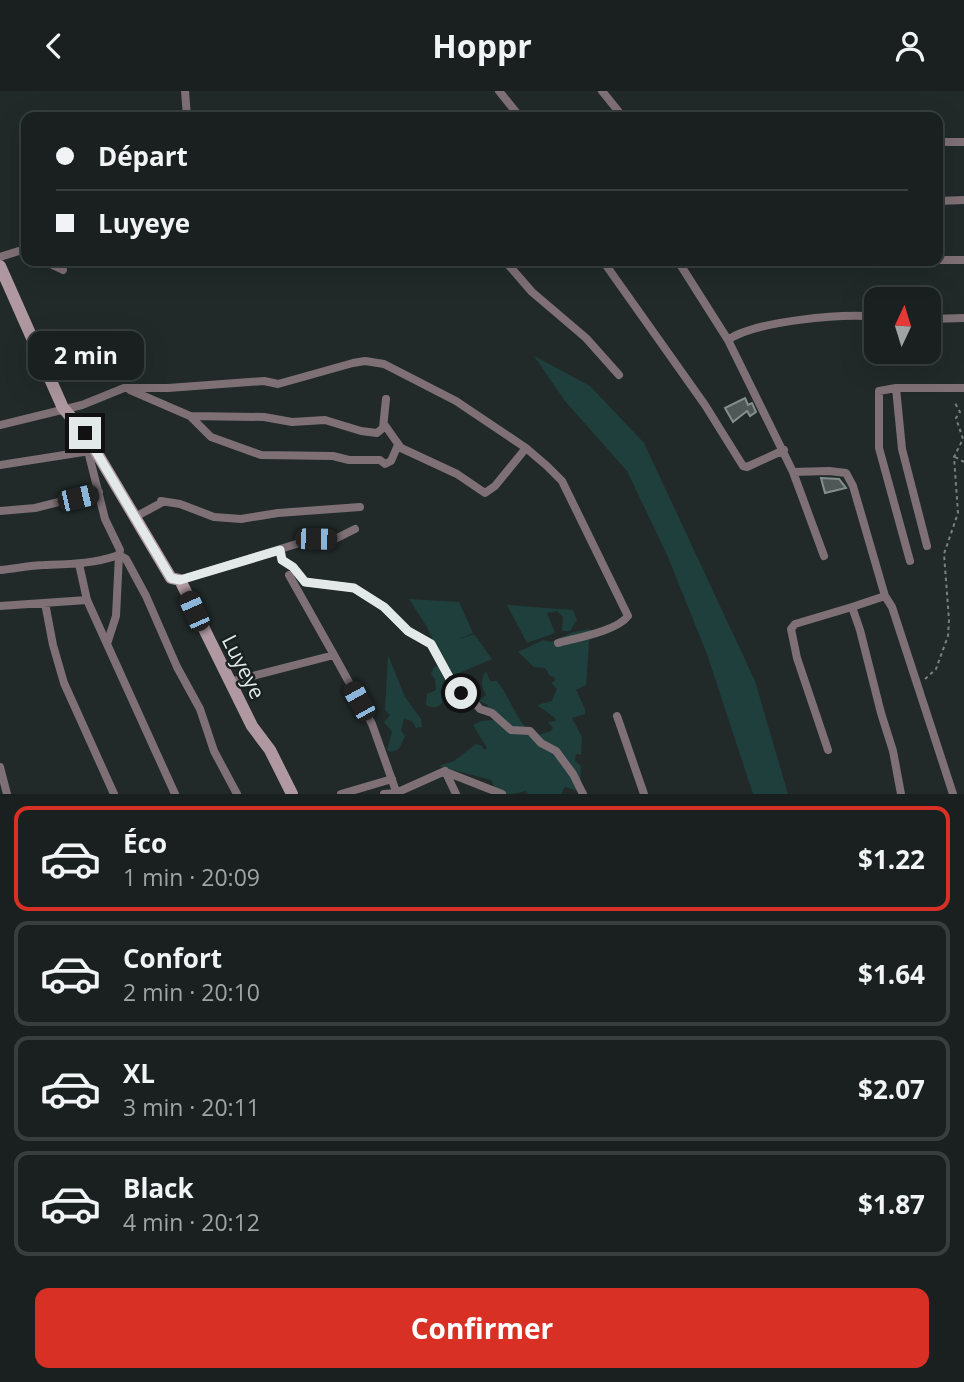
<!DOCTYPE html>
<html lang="fr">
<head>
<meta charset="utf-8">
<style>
  body { margin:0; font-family:"Open Sans",sans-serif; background:#222828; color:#f1f3f6; height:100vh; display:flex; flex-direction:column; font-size:26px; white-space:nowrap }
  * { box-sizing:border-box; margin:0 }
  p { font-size:23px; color:#9fa3a4 }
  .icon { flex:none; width:38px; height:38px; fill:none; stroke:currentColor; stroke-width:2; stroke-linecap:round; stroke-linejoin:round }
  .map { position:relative; height:703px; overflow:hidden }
  .side { display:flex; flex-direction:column; background:#19201f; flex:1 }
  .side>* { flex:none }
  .hud { position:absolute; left:21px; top:21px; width:922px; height:154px; border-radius:14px; box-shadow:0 7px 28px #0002,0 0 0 2px #373e3d; display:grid; align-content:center; height:154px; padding:0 35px; background:#19201f }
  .needle { width:46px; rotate:4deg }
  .buttons { position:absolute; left:864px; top:196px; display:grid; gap:14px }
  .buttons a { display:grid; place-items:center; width:77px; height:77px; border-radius:14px; background:#19201f; box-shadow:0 7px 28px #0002,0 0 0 2px #373e3d; font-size:35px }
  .end { position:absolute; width:32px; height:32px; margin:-16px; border:9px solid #e3e9e8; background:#111; box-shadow:0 0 0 4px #111 }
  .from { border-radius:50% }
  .bubble { position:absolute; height:49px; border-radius:14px; background:#19201f; box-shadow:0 7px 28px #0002,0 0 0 2px #373e3d; font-size:23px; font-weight:700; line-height:49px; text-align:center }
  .car { position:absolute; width:21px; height:42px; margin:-21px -10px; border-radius:9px; box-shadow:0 0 5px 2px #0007; background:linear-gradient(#222 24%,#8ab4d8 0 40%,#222 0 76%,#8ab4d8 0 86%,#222 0) }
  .hud b { display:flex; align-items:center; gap:24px; height:66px; font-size:26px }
  .hud b+b { border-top:2px solid #373e3d }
  .hud i { width:18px; height:18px; background:#f1f3f6 }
  ul { padding:12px 0 0; list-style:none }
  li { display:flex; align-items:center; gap:21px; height:105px; margin:0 14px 10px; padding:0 21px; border:4px solid #373e3d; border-radius:14px }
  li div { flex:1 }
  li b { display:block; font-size:26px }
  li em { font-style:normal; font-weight:700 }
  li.current { border-color:#d93025 }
  li>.icon { width:63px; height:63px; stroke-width:1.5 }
  .primary-button { display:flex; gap:14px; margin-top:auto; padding:14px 35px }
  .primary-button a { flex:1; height:80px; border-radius:14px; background:#d93025; color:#fff; font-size:28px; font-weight:700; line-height:80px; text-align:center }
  header { display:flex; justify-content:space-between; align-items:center; height:91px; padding:0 35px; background:#19201f; font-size:32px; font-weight:700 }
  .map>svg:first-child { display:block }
  .green { fill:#1f3f3c }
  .building { fill:#4f5857; stroke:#838e8d; stroke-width:2 }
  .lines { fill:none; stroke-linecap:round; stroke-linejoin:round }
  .path { stroke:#79807f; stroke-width:2; stroke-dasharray:3.5 3.5; stroke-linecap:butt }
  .street { stroke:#7e7075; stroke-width:8 }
  .secondary { stroke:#af98a0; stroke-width:12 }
  .route { stroke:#e3e9e8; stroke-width:9 }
  .labels { text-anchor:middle; stroke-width:5; stroke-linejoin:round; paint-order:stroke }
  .street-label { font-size:21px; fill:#e3e9e8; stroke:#182020 }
</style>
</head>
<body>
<header><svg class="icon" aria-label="back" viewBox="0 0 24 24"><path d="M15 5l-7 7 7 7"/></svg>Hoppr<svg class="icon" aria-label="person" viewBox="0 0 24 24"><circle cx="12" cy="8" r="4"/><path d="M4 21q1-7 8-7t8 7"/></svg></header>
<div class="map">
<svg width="964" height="703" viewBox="0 0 964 703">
  <rect width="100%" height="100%" fill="#212a29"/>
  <path class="green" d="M534,265L590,295L644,352L755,590L788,703H753L707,563L668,466L627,380L565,310Z
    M409,508L459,511L473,542L457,549L474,543L492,568L450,586L427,536Z
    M507,514L573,519L577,529L570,540H562L563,526L557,520L547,522L555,542L527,552Z
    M590,538L586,594L576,599L585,618V623L572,627L582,646L581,664L576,663L575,670L581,675L580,701L566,696L563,698L562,703H528L526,700L513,703H493L497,701L491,689L439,675L454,670L476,653L482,655L484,659L487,657L473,634L481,630L495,629L486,618L488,614L479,610L486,604C481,595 480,589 486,580L490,590H497C512,609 516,631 535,645L551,640L553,637L548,631L556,630L555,627L537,614L552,610L557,598L551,592L555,590L554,586L550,585L545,577L534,576L518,561L543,549L551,551L573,541Z
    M388,564L405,606L421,628L422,636L416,637L412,630L404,628L401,639L405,645L399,658L391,661L387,659L392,641L384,631L390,624L385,619Z
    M438,575L452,606C441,609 440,621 426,614L427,603L436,599L435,588L431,583L434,576Z"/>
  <path class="building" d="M745,307L748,314L752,312L756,321L750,325L747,320L733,331L725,317Z
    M821,387L839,388L846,397L825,402Z"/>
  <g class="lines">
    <path class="path" d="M955,366L964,371
      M925,588L936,578L948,545L949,529L944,463L958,422L954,366L963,348L956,327L960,321L955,312"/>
    <path class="street" d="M185,0L187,26
      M499,0L520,26
      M602,0L623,26
      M938,51H964
      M938,110L964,109
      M0,166L22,159L26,161
      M938,169H964
      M44,170L63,179L60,170
      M505,170L532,201L586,247L619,284
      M603,170L705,314L743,375L747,376L784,359
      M678,170L728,249L793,381L829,380L846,382L853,395L885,505L892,516L953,703
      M757,171L821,170
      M929,228L964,227
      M728,249C754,230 844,222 877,226
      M896,297L902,358L927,455
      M130,299L190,325L264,326L292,331L325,329L361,340L377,342L383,337L386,308
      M190,325L211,346L261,364L333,365L349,369H380L385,373L391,370L398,354
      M384,333L401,357L457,383L485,402L495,395L526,357
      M0,334L82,314L124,297H168L264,290L278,293L353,272L365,270L384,273L456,310L526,357L547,375L562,390L628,525C617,540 576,547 558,552
      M88,360L105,428L120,459L119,464L126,468L146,505L177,576L200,618L214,660L237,703
      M0,374L90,360
      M793,381L824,465
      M0,420L35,417L99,401
      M135,426L161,412V410L180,413L214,426L241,428L278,422L360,416
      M280,459L282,469L293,476L305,491L354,497L384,516L408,540L431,553L449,586L458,594L464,610L475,612L480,618L492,622L511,639L530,640L541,652L556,660L573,683L583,703
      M910,470L879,357V300L896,297H964
      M79,473L87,509L175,703
      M0,479C15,478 29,474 44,474C70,473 93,473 119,464L116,525L107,553
      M289,484L334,564
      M180,489L306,450L335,448L355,438
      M885,505L852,516L860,539L881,622L893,660L901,703
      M45,512L53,554L64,592L114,703
      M0,515L87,509
      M229,591L334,564L372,633L397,703
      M617,625L644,703
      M828,659L797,567L791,538L795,533L852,516
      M0,676L7,703
      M446,681L502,703
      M341,703L392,688
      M384,703L396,702L445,680L456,703"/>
    <path class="secondary" d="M0,175L63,317L85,342L171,487L180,489L252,635L270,659L292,703"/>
  </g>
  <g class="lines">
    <path class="route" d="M85,342L171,487L180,489L280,459L282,469L293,476L305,491L354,497L384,516L408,540L431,553L449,586L458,594L461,602"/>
  </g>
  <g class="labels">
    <g class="street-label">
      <text transform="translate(243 576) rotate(63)" y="7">Luyeye</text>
    </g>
  </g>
</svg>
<div class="buttons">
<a><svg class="needle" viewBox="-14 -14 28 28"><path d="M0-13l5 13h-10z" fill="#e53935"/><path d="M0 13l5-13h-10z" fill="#9fa3a4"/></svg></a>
</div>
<i class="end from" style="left:461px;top:602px"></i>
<i class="end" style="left:85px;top:342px"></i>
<div class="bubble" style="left:28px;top:240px;width:116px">2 min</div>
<i class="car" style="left:78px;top:407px;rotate:77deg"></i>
<i class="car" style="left:316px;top:448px;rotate:91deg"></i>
<i class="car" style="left:194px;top:520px;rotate:336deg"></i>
<i class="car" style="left:359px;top:610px;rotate:331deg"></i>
<div class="hud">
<b><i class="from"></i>Départ</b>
<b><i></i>Luyeye</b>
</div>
</div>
<section class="side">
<ul>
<li class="current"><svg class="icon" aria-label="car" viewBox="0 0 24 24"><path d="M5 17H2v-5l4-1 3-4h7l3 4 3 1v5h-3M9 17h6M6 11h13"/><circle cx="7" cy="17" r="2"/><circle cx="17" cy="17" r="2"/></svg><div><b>Éco</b><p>1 min · 20:09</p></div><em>$1.22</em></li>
<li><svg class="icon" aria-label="car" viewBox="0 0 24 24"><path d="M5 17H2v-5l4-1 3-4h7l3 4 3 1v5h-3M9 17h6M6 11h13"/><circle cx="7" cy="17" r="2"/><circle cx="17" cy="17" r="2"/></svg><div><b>Confort</b><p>2 min · 20:10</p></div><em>$1.64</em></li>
<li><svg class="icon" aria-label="car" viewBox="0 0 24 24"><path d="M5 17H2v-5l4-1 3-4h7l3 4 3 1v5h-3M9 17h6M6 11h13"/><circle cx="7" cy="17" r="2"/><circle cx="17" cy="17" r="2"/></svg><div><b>XL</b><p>3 min · 20:11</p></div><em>$2.07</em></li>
<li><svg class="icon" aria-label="car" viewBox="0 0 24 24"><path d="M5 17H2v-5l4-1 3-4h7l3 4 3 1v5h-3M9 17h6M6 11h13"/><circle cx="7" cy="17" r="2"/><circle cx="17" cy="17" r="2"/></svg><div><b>Black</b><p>4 min · 20:12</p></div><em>$1.87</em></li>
</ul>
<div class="primary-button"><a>Confirmer</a></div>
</section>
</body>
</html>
